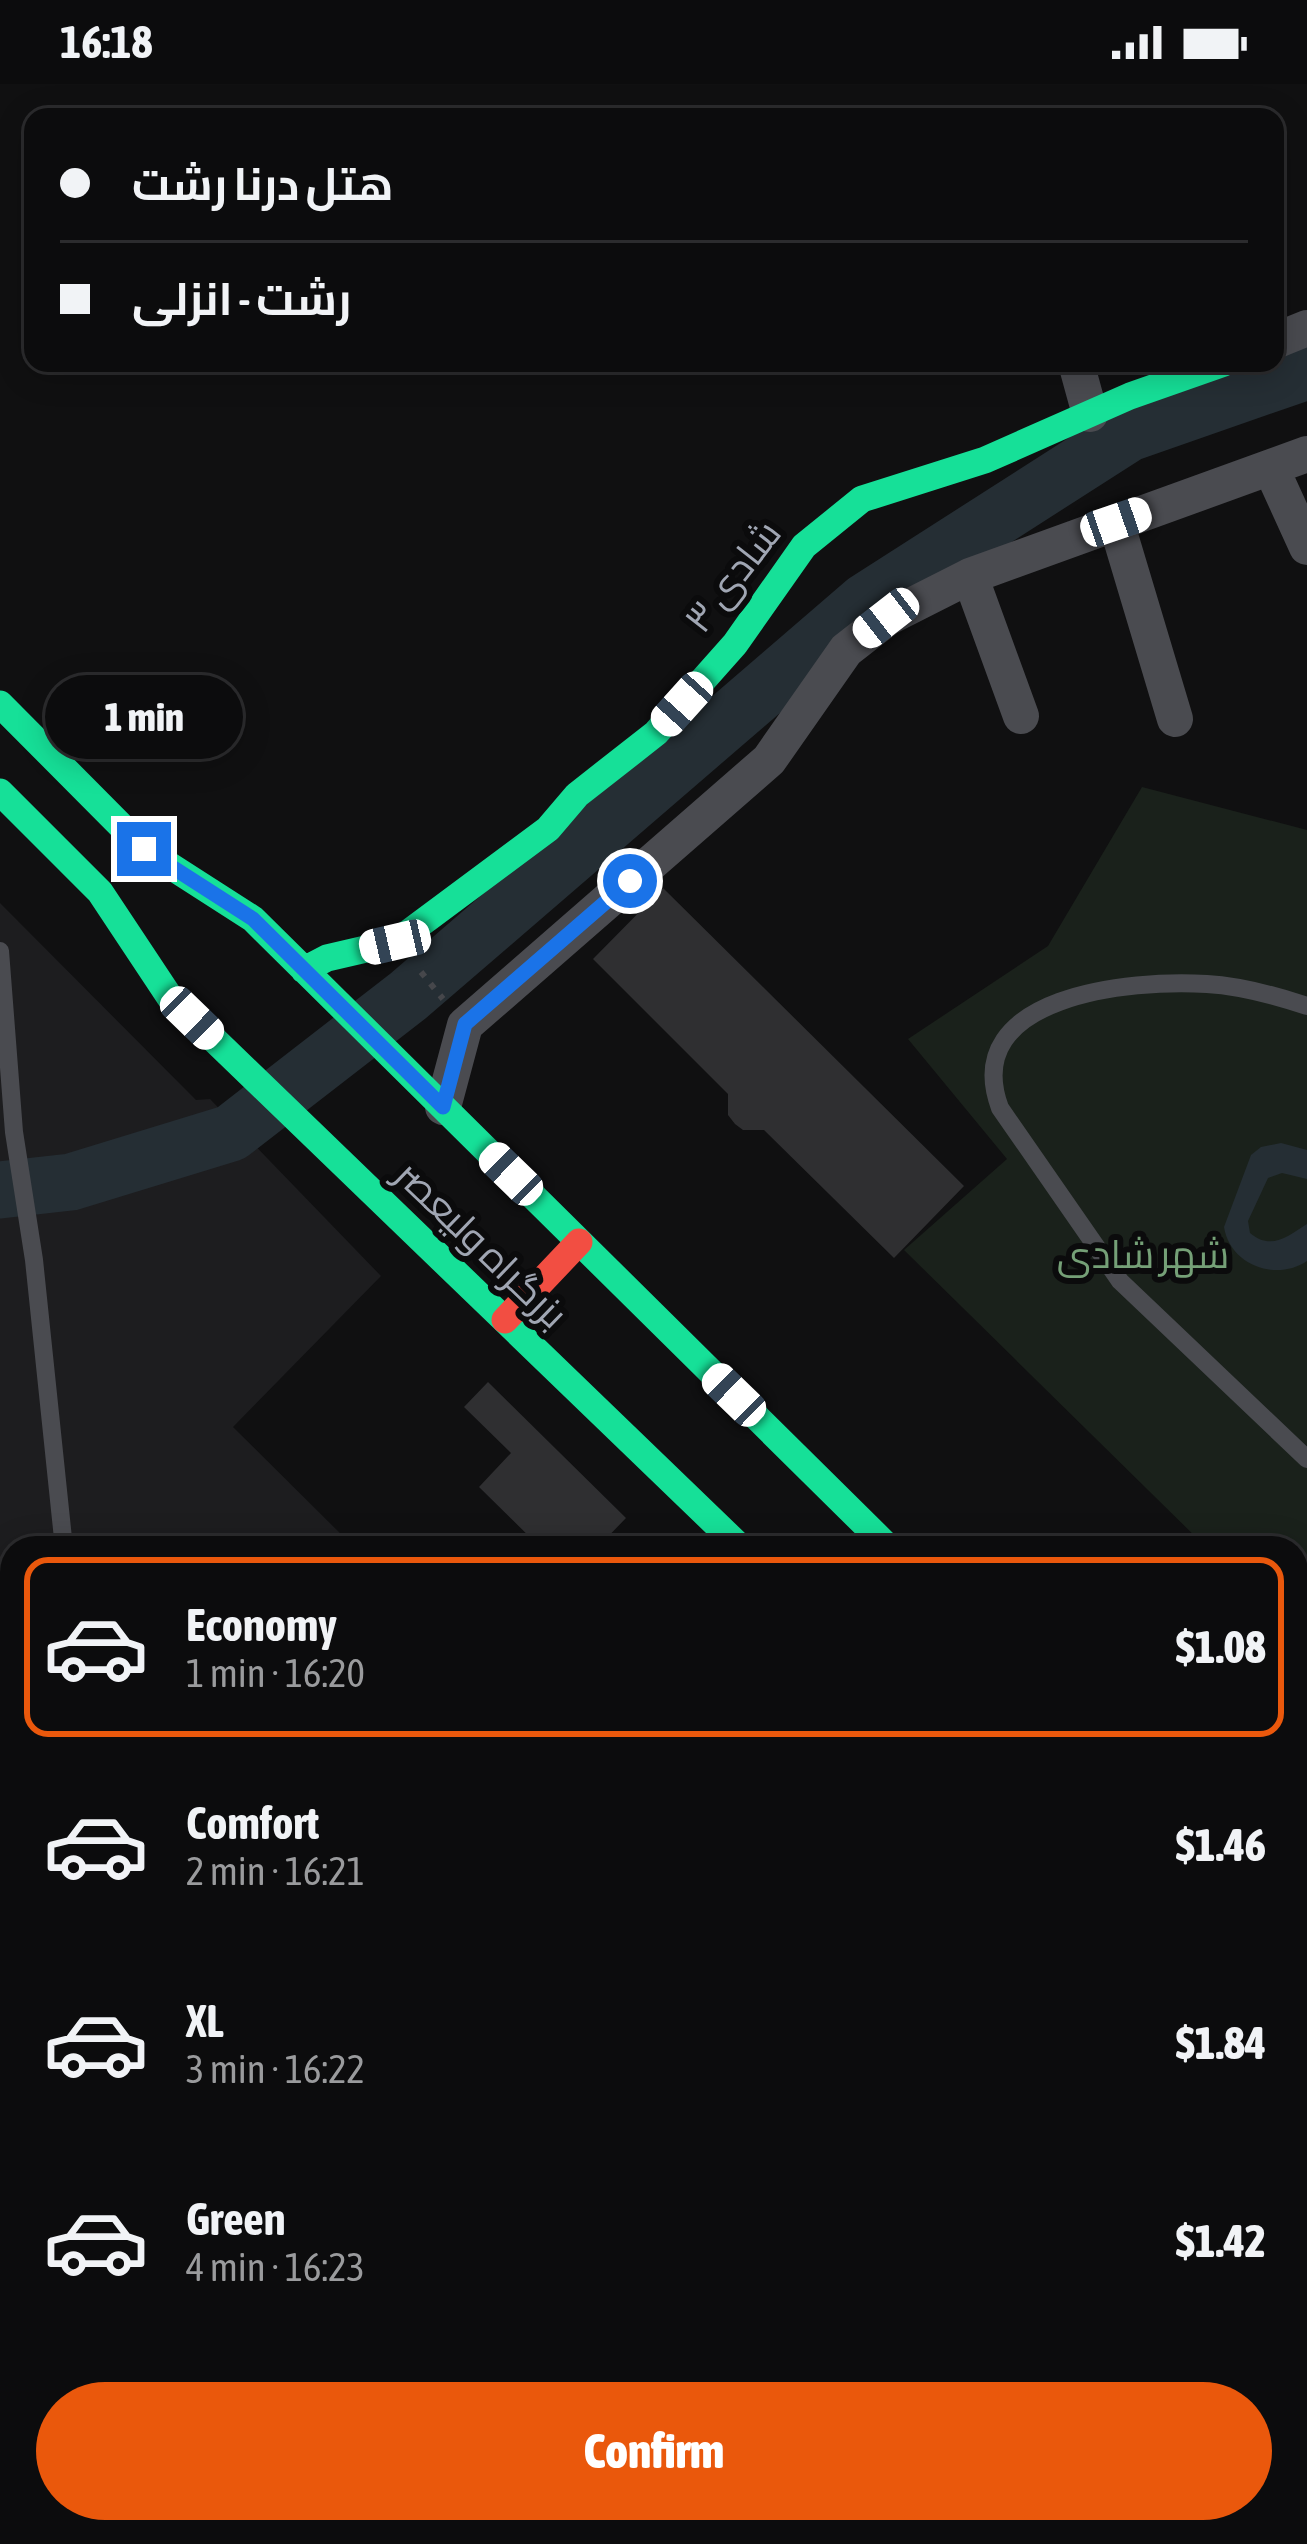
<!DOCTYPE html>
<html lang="en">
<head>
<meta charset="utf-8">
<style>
  body { margin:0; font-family:"Asap Condensed",Cairo,sans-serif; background:#151516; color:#f1f3f6; height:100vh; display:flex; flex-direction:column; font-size:45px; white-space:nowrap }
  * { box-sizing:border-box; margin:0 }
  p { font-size:39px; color:#9a9b9d }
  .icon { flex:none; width:66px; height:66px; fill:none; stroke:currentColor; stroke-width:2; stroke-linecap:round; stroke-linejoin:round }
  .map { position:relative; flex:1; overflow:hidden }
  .panel { position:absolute; left:0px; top:1452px; width:1308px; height:1008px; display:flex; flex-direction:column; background:#0c0c0d; border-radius:36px 36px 0 0; box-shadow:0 6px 30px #0003,0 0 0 3px #2c2c2e }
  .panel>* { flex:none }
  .guide { position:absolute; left:24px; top:24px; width:1260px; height:264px; border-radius:24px; box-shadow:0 6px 30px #0003,0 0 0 3px #2c2c2e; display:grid; align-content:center; height:264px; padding:0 36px; background:#0c0c0d }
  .end { position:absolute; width:54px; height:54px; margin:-27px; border:15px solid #1a73e8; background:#fff; box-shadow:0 0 0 6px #fff }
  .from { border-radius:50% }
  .bubble { position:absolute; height:84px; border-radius:42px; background:#0c0c0d; box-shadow:0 6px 30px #0003,0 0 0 3px #2c2c2e; font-size:39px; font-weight:800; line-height:84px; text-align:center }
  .car { position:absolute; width:36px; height:72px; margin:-36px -18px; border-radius:15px; box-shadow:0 0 9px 3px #0007; background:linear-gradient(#fff 24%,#345 0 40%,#fff 0 76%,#345 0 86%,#fff 0) }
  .guide b { display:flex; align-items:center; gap:42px; height:114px; font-size:45px }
  .guide b+b { border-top:3px solid #2c2c2e }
  .guide i { width:30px; height:30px; background:#f1f3f6 }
  ul { padding:21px 0 0; list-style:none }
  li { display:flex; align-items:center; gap:36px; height:180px; margin:0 24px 18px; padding:0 12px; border:6px solid transparent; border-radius:24px }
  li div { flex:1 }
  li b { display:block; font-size:45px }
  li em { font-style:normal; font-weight:800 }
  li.current { border-color:#ea580c }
  li>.icon { width:108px; height:108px; stroke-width:1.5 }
  .primary-button { display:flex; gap:24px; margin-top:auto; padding:24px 36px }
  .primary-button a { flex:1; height:138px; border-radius:72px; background:#ea580c; color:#fff; font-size:48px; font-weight:800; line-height:138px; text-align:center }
  .status { display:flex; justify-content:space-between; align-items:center; height:84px; padding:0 60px; background:#0c0c0d; direction:ltr }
  .status svg { height:33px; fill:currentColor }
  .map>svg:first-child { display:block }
  .built { fill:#1d1d1f }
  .green { fill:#1a211b }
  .water { fill:#252e34 }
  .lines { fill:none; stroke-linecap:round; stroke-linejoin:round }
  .river { stroke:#252e34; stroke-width:57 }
  .building { fill:#2f2f31 }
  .path { stroke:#46474b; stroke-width:6; stroke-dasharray:6 9; stroke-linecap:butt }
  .lane { stroke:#4a4b50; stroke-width:18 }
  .street { stroke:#4a4b50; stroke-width:36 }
  .fast { stroke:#16e098; stroke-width:27 }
  .slow { stroke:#ffcf43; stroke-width:27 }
  .jam { stroke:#f24e42; stroke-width:27 }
  .route { stroke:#1a73e8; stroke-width:15 }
  .labels { text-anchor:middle; stroke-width:12; stroke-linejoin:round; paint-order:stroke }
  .street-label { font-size:39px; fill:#a0a6b3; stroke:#0b0b0c }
  .park-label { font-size:39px; fill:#75a077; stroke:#0b0b0c }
</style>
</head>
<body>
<div class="status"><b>16:18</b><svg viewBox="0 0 49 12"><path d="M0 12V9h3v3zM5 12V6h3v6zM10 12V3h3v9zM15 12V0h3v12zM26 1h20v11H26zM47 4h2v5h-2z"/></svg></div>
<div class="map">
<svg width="1307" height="2460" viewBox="0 0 1307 2460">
  <rect width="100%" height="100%" fill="#101011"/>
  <path class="built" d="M0,819L196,1016L210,1015L381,1192L233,1343L355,1464H12V2448H1021L1034,2460H0Z
    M1307,2325V2460H1168L1180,2448H1296V2336Z"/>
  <path class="green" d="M1142,703L1307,746V1562L1296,1551V1464H1207L904,1166L1007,1075L908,955L1048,862Z"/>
  <path class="water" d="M1281,1059L1307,1066V1095L1282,1089L1268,1094L1248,1137L1250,1149C1271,1167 1288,1152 1307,1140V1177C1276,1198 1230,1181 1224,1143L1251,1071L1261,1063Z"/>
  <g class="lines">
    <path class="river" d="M0,1106L71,1098L231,1049L408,912L865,518L1129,349L1307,287"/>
  </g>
  <path class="building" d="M663,804L964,1102L894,1174L764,1046H743L735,1040L728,1031V1010L593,875Z
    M488,1298L626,1434L597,1464H541L479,1403L511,1369L464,1323Z"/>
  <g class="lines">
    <path class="path" d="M421,888L443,915"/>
    <path class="lane" d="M0,867L14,1048L34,1176L64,1464
      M1307,922C1274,911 1241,902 1207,900C1132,895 958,911 1000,1024L1120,1197L1307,1375
      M133,2448L134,2460
      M503,2448L514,2460"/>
    <path class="street" d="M1275,257L1307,244
      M1076,279L1090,330
      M1271,384L1307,463
      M1116,438L1175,635
      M970,492L1021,632
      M443,1023L465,941L769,676L846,566L887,534L970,492L1307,370"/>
    <path class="fast" d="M0,620L144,765L253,835L889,1464
      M0,708L100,808L169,912L741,1464
      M304,886L327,874L396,858L548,745L577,711L656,649L735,560L804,462L862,415L985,376L1130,312L1224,279
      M1296,1865L1307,1876
      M1296,2269L1307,2259
      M1099,2460L1110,2448"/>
    <path class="slow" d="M1296,2000L1307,2010
      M1296,2153L1307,2141
      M996,2460L1007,2448"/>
    <path class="jam" d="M505,1236L579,1158"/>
  </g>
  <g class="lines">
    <path class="route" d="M144,765L253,835L443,1023L465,940L630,797"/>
  </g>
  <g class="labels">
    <g class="street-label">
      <text transform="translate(732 492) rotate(-52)" y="14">شادی ۳</text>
      <text transform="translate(482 1160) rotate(44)" y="14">بزرگراه ولیعصر</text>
    </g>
    <g class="park-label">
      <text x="1143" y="1184">شهر شادی</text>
    </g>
  </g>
</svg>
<i class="end from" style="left:630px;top:797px"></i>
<i class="end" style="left:144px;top:765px"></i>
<div class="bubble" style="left:45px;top:591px;width:198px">1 min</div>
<i class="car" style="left:1116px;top:438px;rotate:71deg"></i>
<i class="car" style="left:886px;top:534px;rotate:232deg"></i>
<i class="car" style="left:682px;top:620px;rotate:222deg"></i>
<i class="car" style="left:395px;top:858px;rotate:257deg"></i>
<i class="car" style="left:192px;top:934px;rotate:134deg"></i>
<i class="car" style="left:511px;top:1090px;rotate:314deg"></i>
<i class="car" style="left:734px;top:1311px;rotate:314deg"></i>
<div class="guide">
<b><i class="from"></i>هتل درنا رشت</b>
<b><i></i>رشت - انزلی</b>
</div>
<section class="panel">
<ul>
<li class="current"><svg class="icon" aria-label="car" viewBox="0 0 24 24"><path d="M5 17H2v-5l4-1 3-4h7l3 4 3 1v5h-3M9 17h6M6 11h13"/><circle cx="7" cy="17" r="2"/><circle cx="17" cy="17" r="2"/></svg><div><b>Economy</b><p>1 min · 16:20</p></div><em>$1.08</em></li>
<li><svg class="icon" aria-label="car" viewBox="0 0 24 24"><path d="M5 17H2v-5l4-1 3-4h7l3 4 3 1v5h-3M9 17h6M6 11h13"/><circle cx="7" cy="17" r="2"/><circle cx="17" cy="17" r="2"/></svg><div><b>Comfort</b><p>2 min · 16:21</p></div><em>$1.46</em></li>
<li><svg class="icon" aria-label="car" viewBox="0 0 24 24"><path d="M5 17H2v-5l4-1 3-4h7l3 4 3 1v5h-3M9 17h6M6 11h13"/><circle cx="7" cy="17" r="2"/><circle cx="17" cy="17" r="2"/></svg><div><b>XL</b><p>3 min · 16:22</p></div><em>$1.84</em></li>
<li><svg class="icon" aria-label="car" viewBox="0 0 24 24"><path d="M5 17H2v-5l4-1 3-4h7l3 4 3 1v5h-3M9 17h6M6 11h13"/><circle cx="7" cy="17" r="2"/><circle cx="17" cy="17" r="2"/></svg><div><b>Green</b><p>4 min · 16:23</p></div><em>$1.42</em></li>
</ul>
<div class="primary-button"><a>Confirm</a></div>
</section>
</div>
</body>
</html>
